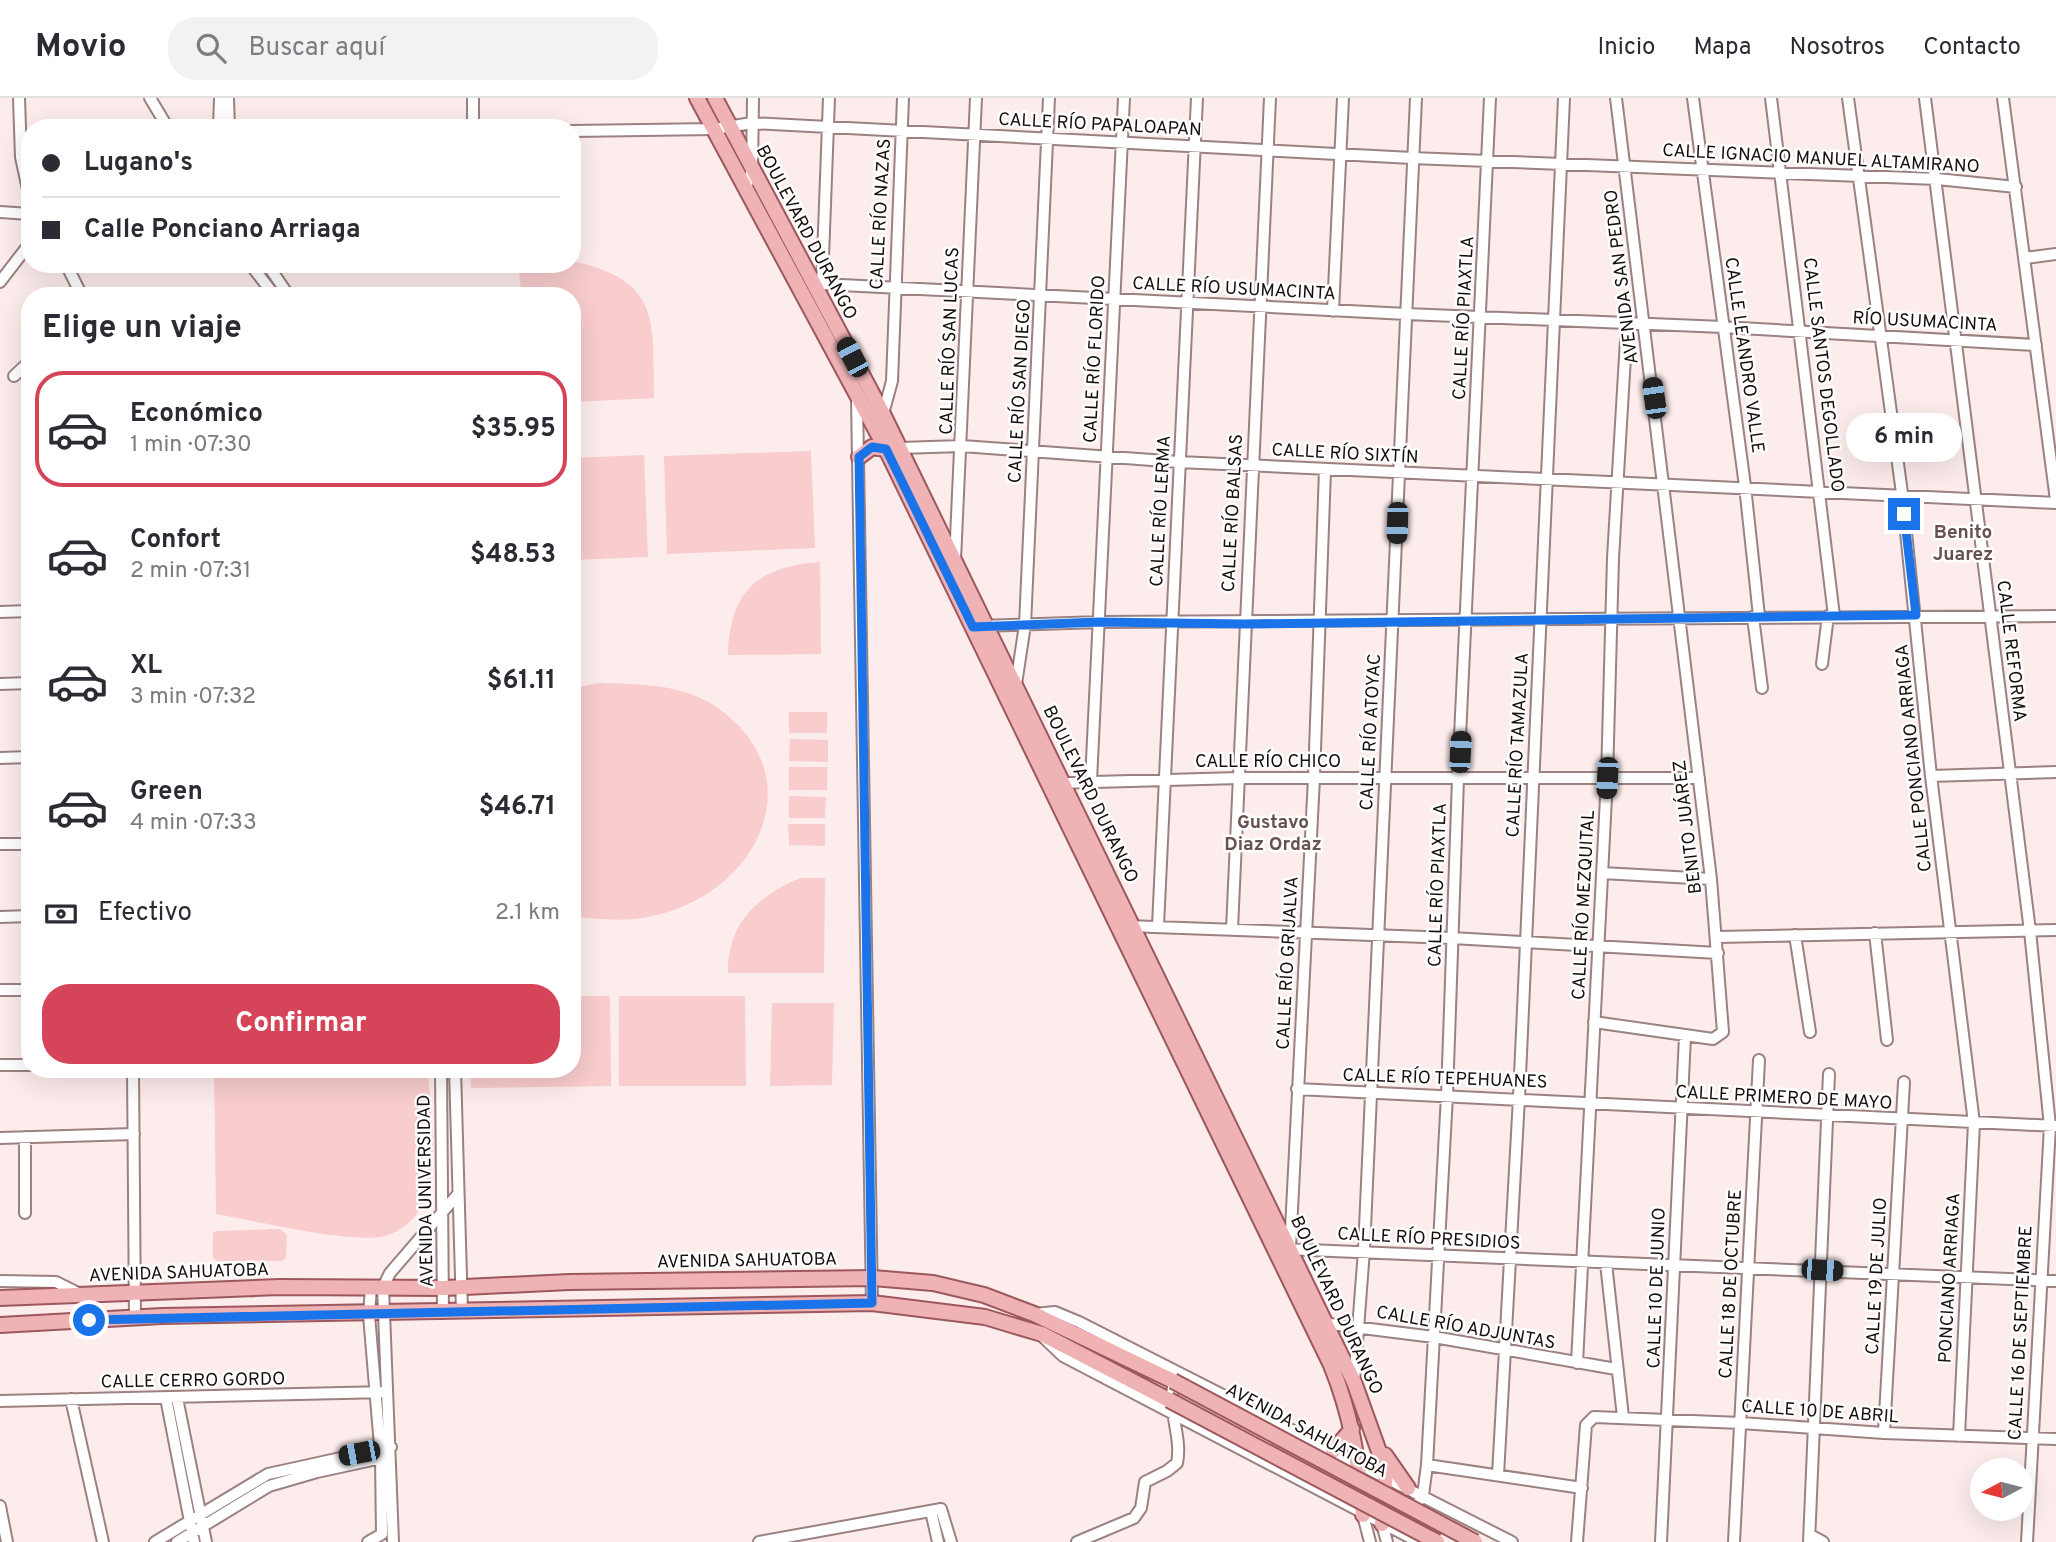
<!DOCTYPE html>
<html lang="es">
<head>
<meta charset="utf-8">
<style>
  body { margin:0; font-family:Overpass,sans-serif; background:#f2f2f3; color:#2b2b33; height:100vh; display:flex; flex-direction:column; font-size:26px; white-space:nowrap }
  * { box-sizing:border-box; margin:0 }
  p { font-size:23px; color:#7c7c81 }
  .icon { flex:none; width:38px; height:38px; fill:none; stroke:currentColor; stroke-width:2; stroke-linecap:round; stroke-linejoin:round }
  .map { position:relative; flex:1; overflow:hidden }
  .sheet { position:absolute; left:21px; top:189px; width:560px; height:791px; display:flex; flex-direction:column; background:#fff; border-radius:28px; box-shadow:0 7px 28px #0002 }
  .sheet>* { flex:none }
  .hud { position:absolute; left:21px; top:21px; width:560px; height:154px; border-radius:28px; box-shadow:0 7px 28px #0002; display:grid; align-content:center; height:154px; padding:0 21px; background:#fff }
  .needle { width:46px; rotate:263deg }
  .fabs { position:absolute; left:1970px; top:1360px; display:grid; gap:14px }
  .fabs a { display:grid; place-items:center; width:63px; height:63px; border-radius:50%; background:#fff; box-shadow:0 7px 28px #0002; font-size:35px }
  .end { position:absolute; width:32px; height:32px; margin:-16px; border:9px solid #1a73e8; background:#fff; box-shadow:0 0 0 4px #fff }
  .from { border-radius:50% }
  .bubble { position:absolute; height:49px; border-radius:24px; background:#fff; box-shadow:0 7px 28px #0002; font-size:23px; font-weight:700; line-height:49px; text-align:center }
  .car { position:absolute; width:21px; height:42px; margin:-21px -10px; border-radius:9px; box-shadow:0 0 5px 2px #0007; background:linear-gradient(#222 24%,#8ab4d8 0 40%,#222 0 76%,#8ab4d8 0 86%,#222 0) }
  .hud b { display:flex; align-items:center; gap:24px; height:66px; font-size:26px }
  .hud b+b { border-top:2px solid #e1e1e2 }
  .hud i { width:18px; height:18px; background:#2b2b33 }
  ul { padding:0; list-style:none }
  li { display:flex; align-items:center; gap:21px; height:116px; margin:0 14px 10px; padding:0 7px; border:4px solid transparent; border-radius:28px }
  li div { flex:1 }
  li b { display:block; font-size:26px }
  li em { font-style:normal; font-weight:700 }
  li.on { border-color:#d54458 }
  li>.icon { width:63px; height:63px; stroke-width:1.5 }
  h2 { padding:0 21px; font-size:32px; line-height:84px }
  .pay { display:flex; align-items:center; gap:18px; height:77px; padding:0 21px; font-size:26px }
  .pay p { margin-inline-start:auto }
  .cta { display:flex; gap:14px; margin-top:auto; padding:14px 21px }
  .cta a { flex:1; height:80px; border-radius:28px; background:#d54458; color:#fff; font-size:28px; font-weight:700; line-height:80px; text-align:center }
  header { display:flex; align-items:center; gap:42px; box-sizing:border-box; height:98px; padding:0 35px; background:#fff; border-bottom:2px solid #e1e1e2 }
  header strong { font-size:33px }
  nav { display:flex; gap:38px; margin-inline-start:auto; font-size:24px }
  .search { width:490px; height:63px; background:#f2f2f3; display:flex; align-items:center; gap:18px; box-sizing:border-box; padding:0 24px; border-radius:28px; color:#7c7c81; font-size:26px }
  .map>svg:first-child { display:block }
  .green { fill:#f9cccd }
  .lines { fill:none; stroke-linecap:round; stroke-linejoin:round }
  .minor-casing { stroke:#9b8181; stroke-width:14 }
  .major-casing { stroke:#9c585c; stroke-width:18 }
  .minor { stroke:#fff; stroke-width:10 }
  .major { stroke:#efb3b6; stroke-width:14 }
  .major-bridge-casing { stroke:#9c585c; stroke-width:18; stroke-linecap:butt }
  .major-bridge { stroke:#efb3b6; stroke-width:14 }
  .route { stroke:#1a73e8; stroke-width:9 }
  .labels { text-anchor:middle; stroke-width:5; stroke-linejoin:round; paint-order:stroke }
  .street-label { font-size:18px; fill:#160d0d; stroke:#fefefe }
  .neighbourhood-label { font-size:19px; font-weight:bold; fill:#675050; stroke:#fefefe }
</style>
</head>
<body>
<header>
<strong>Movio</strong>
<div class="search"><svg class="icon" aria-label="search" viewBox="0 0 24 24"><circle cx="10" cy="10" r="6"/><path d="M15 15l6 6"/></svg>Buscar aquí</div>
<nav><a>Inicio</a><a>Mapa</a><a>Nosotros</a><a>Contacto</a></nav>
</header>
<div class="map">
<svg width="2056" height="1444" viewBox="0 0 2056 1444">
  <rect width="100%" height="100%" fill="#fdecec"/>
  <path class="green" d="M572,163C661,182 653,222 654,300L572,304V198H522L518,166H572Z
    M811,353L815,450L667,456L664,358Z
    M644,357L648,459L572,462V360Z
    M820,464L821,556L728,557C730,494 756,469 820,464Z
    M600,585C634,586 680,586 710,605C816,671 763,791 657,817C630,824 600,822 572,818V590Z
    M789,614H827V635H789Z
    M790,641L828,642V664L789,663Z
    M789,669H827V692H789Z
    M789,698L826,699L825,720H789Z
    M788,726H825V748L789,747Z
    M801,780H825L824,875H728C727,826 758,797 801,780Z
    M572,898H610L611,988L471,990V971H572Z
    M619,898H745L746,988H619Z
    M772,905H834L832,987L770,988Z
    M214,971H428C430,1011 439,1060 426,1099C420,1118 400,1136 380,1139C342,1144 257,1123 216,1116Z
    M280,1131L287,1137L286,1160L282,1163H217L213,1160V1135L216,1133Z"/>
  <g class="lines">
    <defs>
      <path id="minor" d="M19,0L21,59L30,101
        M150,0L168,30
        M228,0L229,30
        M473,0V30
        M1693,0L1745,388L1759,518
        M1771,0L1834,518
        M1848,0L1902,395L1931,678L1974,1025L1959,1338
        M1925,0L2030,833L2050,1028L2027,1444
        M2003,0L2056,402
        M219,30L220,0
        M572,33L714,31L752,25L1412,60L1937,81L2016,89
        M746,90L752,72L753,0
        M0,114L30,116
        M2025,160L2056,156
        M66,166L82,198
        M250,166L275,198
        M267,166L289,198
        M0,184L30,145
        M822,186L1407,216L1723,229L2036,247
        M817,190L822,186L829,0
        M1333,213L1343,0
        M14,278L30,263
        M857,301L872,1205
        M883,316L892,283L903,0
        M900,350L962,348L1179,364L2056,405
        M955,462L976,0
        M0,514L30,513
        M1753,519L1762,590
        M981,528L1100,524L2056,518
        M1822,566L1828,518
        M0,586L30,585
        M1016,586L1025,527L1049,0
        M0,660L30,659
        M1931,678L2056,674
        M1091,683L1124,0
        M1058,685L1239,680H1699
        M0,746H30
        M1602,775L1711,781
        M0,819L30,818
        M1127,828L1452,840L1718,855
        M1158,828L1197,0
        M1232,831L1270,0
        M1875,835L1887,942
        M1795,837L1810,934
        M1717,839L2056,832
        M0,892H30
        M1594,924L1713,941L1723,934L1711,781L1616,0
        M0,967H30
        M133,971L135,1220
        M441,971L443,1215
        M455,971L462,1214
        M1297,991L2056,1028
        M25,1039V1115
        M0,1040L134,1036
        M1284,1151L2056,1183
        M1290,1151L1314,680L1325,372
        M1606,1165L1623,1319
        M0,1183L56,1184L82,1197
        M371,1189L369,1217L381,1360L382,1436
        M1034,1216L1055,1214L1079,1224L1512,1444
        M1322,1225L1434,1239L1616,1271
        M1043,1239L1063,1258L1415,1442
        M1577,1265L1607,680L1613,460L1627,225
        M1354,1284L1364,1152L1416,0
        M166,1300L194,1444
        M177,1300L206,1444
        M71,1301L103,1444
        M0,1303L387,1294
        M1884,1335L1904,984
        M1427,1367L1582,1390
        M1498,1377L1519,1000L1564,0
        M0,1408L7,1444
        M931,1413L938,1444
        M1363,1417L1370,1444
        M1382,1426L1387,1444
        M1810,1437L1823,1444
        M1413,1441L1410,1416L1423,1397L1427,1367L1447,997L1458,681L1490,0
        M155,1444L268,1376L391,1349
        M177,1444L269,1388L317,1374L386,1359
        M368,1444L382,1436
        M393,1444L383,1189L390,1175L458,1096
        M759,1444L941,1411L951,1444
        M1077,1444L1134,1420L1141,1410L1145,1384L1167,1373L1177,1365C1183,1337 1164,1306 1176,1280
        M1577,1444L1586,1327L1594,1319L1741,1325L1884,1335L2056,1341
        M1661,1444L1685,938
        M1734,1444L1759,962
        M1809,1444L1829,976"/>
      <path id="major" d="M697,0L886,351L1331,1267C1351,1316 1359,1364 1363,1417
        M715,0L883,316L1354,1284L1386,1373L1382,1426
        M859,359L872,349L886,351
        M0,1200L279,1189L445,1190L569,1184L873,1180L933,1185L984,1197L1034,1216L1173,1283
        M0,1227L162,1218L872,1205L985,1219L1042,1236L1169,1302
        M1333,1353L1352,1331
        M1385,1357L1408,1390"/>
    </defs>
    <use href="#minor" class="minor-casing"/>
    <use href="#major" class="major-casing"/>
    <use href="#minor" class="minor"/>
    <use href="#major" class="major"/>
    <defs>
      <path id="major-bridge" d="M1173,1283L1475,1444
        M1169,1302L1437,1444"/>
    </defs>
    <use href="#major-bridge" class="major-bridge-casing"/>
    <use href="#major-bridge" class="major-bridge"/>
  </g>
  <g class="lines">
    <path class="route" d="M89,1222L872,1205L859,359L872,349L886,351L973,529L1100,524L1244,526L1916,517L1904,416"/>
  </g>
  <g class="labels">
    <g class="street-label">
      <text transform="translate(1100 26) rotate(3)" y="6">CALLE RÍO PAPALOAPAN</text>
      <text transform="translate(1821 60) rotate(3)" y="6">CALLE IGNACIO MANUEL ALTAMIRANO</text>
      <text transform="translate(880 116) rotate(-87)" y="6">CALLE RÍO NAZAS</text>
      <text transform="translate(807 134) rotate(62)" y="6">BOULEVARD DURANGO</text>
      <text transform="translate(1621 179) rotate(-97)" y="6">AVENIDA SAN PEDRO</text>
      <text transform="translate(1234 190) rotate(3)" y="6">CALLE RÍO USUMACINTA</text>
      <text transform="translate(1463 220) rotate(-87)" y="6">CALLE RÍO PIAXTLA</text>
      <text transform="translate(1925 223) rotate(3)" y="6">RÍO USUMACINTA</text>
      <text transform="translate(949 243) rotate(-88)" y="6">CALLE RÍO SAN LUCAS</text>
      <text transform="translate(1745 257) rotate(82)" y="6">CALLE LEANDRO VALLE</text>
      <text transform="translate(1094 261) rotate(-87)" y="6">CALLE RÍO FLORIDO</text>
      <text transform="translate(1824 277) rotate(83)" y="6">CALLE SANTOS DEGOLLADO</text>
      <text transform="translate(1019 293) rotate(-87)" y="6">CALLE RÍO SAN DIEGO</text>
      <text transform="translate(1345 355) rotate(3)" y="6">CALLE RÍO SIXTÍN</text>
      <text transform="translate(1160 413) rotate(-87)" y="6">CALLE RÍO LERMA</text>
      <text transform="translate(1232 415) rotate(-87)" y="6">CALLE RÍO BALSAS</text>
      <text transform="translate(2012 553) rotate(83)" y="6">CALLE REFORMA</text>
      <text transform="translate(1370 634) rotate(-87)" y="6">CALLE RÍO ATOYAC</text>
      <text transform="translate(1517 647) rotate(-87)" y="6">CALLE RÍO TAMAZULA</text>
      <text transform="translate(1913 660) rotate(-96)" y="6">CALLE PONCIANO ARRIAGA</text>
      <text x="1268" y="669">CALLE RÍO CHICO</text>
      <text transform="translate(1091 696) rotate(64)" y="6">BOULEVARD DURANGO</text>
      <text transform="translate(1687 729) rotate(-97)" y="6">BENITO JUÁREZ</text>
      <text transform="translate(1437 787) rotate(-88)" y="6">CALLE RÍO PIAXTLA</text>
      <text transform="translate(1583 807) rotate(-87)" y="6">CALLE RÍO MEZQUITAL</text>
      <text transform="translate(1287 865) rotate(-87)" y="6">CALLE RÍO GRIJALVA</text>
      <text transform="translate(1445 980) rotate(2)" y="6">CALLE RÍO TEPEHUANES</text>
      <text transform="translate(1784 999) rotate(3)" y="6">CALLE PRIMERO DE MAYO</text>
      <text transform="translate(425 1093) rotate(-91)" y="6">AVENIDA UNIVERSIDAD</text>
      <text transform="translate(1429 1140) rotate(3)" y="6">CALLE RÍO PRESIDIOS</text>
      <text transform="translate(747 1162) rotate(-1)" y="6">AVENIDA SAHUATOBA</text>
      <text transform="translate(179 1174) rotate(-2)" y="6">AVENIDA SAHUATOBA</text>
      <text transform="translate(1876 1178) rotate(-87)" y="6">CALLE 19 DE JULIO</text>
      <text transform="translate(1949 1180) rotate(-87)" y="6">PONCIANO ARRIAGA</text>
      <text transform="translate(1730 1186) rotate(-87)" y="6">CALLE 18 DE OCTUBRE</text>
      <text transform="translate(1656 1190) rotate(-88)" y="6">CALLE 10 DE JUNIO</text>
      <text transform="translate(1337 1207) rotate(65)" y="6">BOULEVARD DURANGO</text>
      <text transform="translate(1466 1229) rotate(10)" y="6">CALLE RÍO ADJUNTAS</text>
      <text transform="translate(2020 1235) rotate(-87)" y="6">CALLE 16 DE SEPTIEMBRE</text>
      <text transform="translate(193 1282) rotate(-1)" y="6">CALLE CERRO GORDO</text>
      <text transform="translate(1820 1313) rotate(4)" y="6">CALLE 10 DE ABRIL</text>
      <text transform="translate(1307 1332) rotate(28)" y="6">AVENIDA SAHUATOBA</text>
    </g>
    <g class="neighbourhood-label">
      <text x="1963" y="440">Benito<tspan x="1963" dy="22">Juarez</tspan></text>
      <text x="1273" y="730">Gustavo<tspan x="1273" dy="22">Diaz Ordaz</tspan></text>
    </g>
  </g>
</svg>
<div class="fabs">
<a><svg class="needle" viewBox="-14 -14 28 28"><path d="M0-13l5 13h-10z" fill="#e53935"/><path d="M0 13l5-13h-10z" fill="#7c7c81"/></svg></a>
</div>
<i class="end from" style="left:89px;top:1222px"></i>
<i class="end" style="left:1904px;top:416px"></i>
<div class="bubble" style="left:1846px;top:315px;width:116px">6 min</div>
<i class="car" style="left:852px;top:259px;rotate:332deg"></i>
<i class="car" style="left:1654px;top:300px;rotate:352deg"></i>
<i class="car" style="left:1397px;top:425px;rotate:182deg"></i>
<i class="car" style="left:1460px;top:654px;rotate:3deg"></i>
<i class="car" style="left:1607px;top:680px;rotate:183deg"></i>
<i class="car" style="left:1822px;top:1172px;rotate:93deg"></i>
<i class="car" style="left:359px;top:1355px;rotate:259deg"></i>
<div class="hud">
<b><i class="from"></i>Lugano's</b>
<b><i></i>Calle Ponciano Arriaga</b>
</div>
<section class="sheet">
<h2>Elige un viaje</h2>
<ul>
<li class="on"><svg class="icon" aria-label="car" viewBox="0 0 24 24"><path d="M5 17H2v-5l4-1 3-4h7l3 4 3 1v5h-3M9 17h6M6 11h13"/><circle cx="7" cy="17" r="2"/><circle cx="17" cy="17" r="2"/></svg><div><b>Económico</b><p>1 min · 07:30</p></div><em>$35.95</em></li>
<li><svg class="icon" aria-label="car" viewBox="0 0 24 24"><path d="M5 17H2v-5l4-1 3-4h7l3 4 3 1v5h-3M9 17h6M6 11h13"/><circle cx="7" cy="17" r="2"/><circle cx="17" cy="17" r="2"/></svg><div><b>Confort</b><p>2 min · 07:31</p></div><em>$48.53</em></li>
<li><svg class="icon" aria-label="car" viewBox="0 0 24 24"><path d="M5 17H2v-5l4-1 3-4h7l3 4 3 1v5h-3M9 17h6M6 11h13"/><circle cx="7" cy="17" r="2"/><circle cx="17" cy="17" r="2"/></svg><div><b>XL</b><p>3 min · 07:32</p></div><em>$61.11</em></li>
<li><svg class="icon" aria-label="car" viewBox="0 0 24 24"><path d="M5 17H2v-5l4-1 3-4h7l3 4 3 1v5h-3M9 17h6M6 11h13"/><circle cx="7" cy="17" r="2"/><circle cx="17" cy="17" r="2"/></svg><div><b>Green</b><p>4 min · 07:33</p></div><em>$46.71</em></li>
</ul>
<div class="pay"><svg class="icon" aria-label="cash" viewBox="0 0 24 24"><path d="M3 7h18v10H3z"/><circle cx="12" cy="12" r="2"/></svg>Efectivo<p>2.1 km</p></div>
<div class="cta"><a>Confirmar</a></div>
</section>
</div>
</body>
</html>
